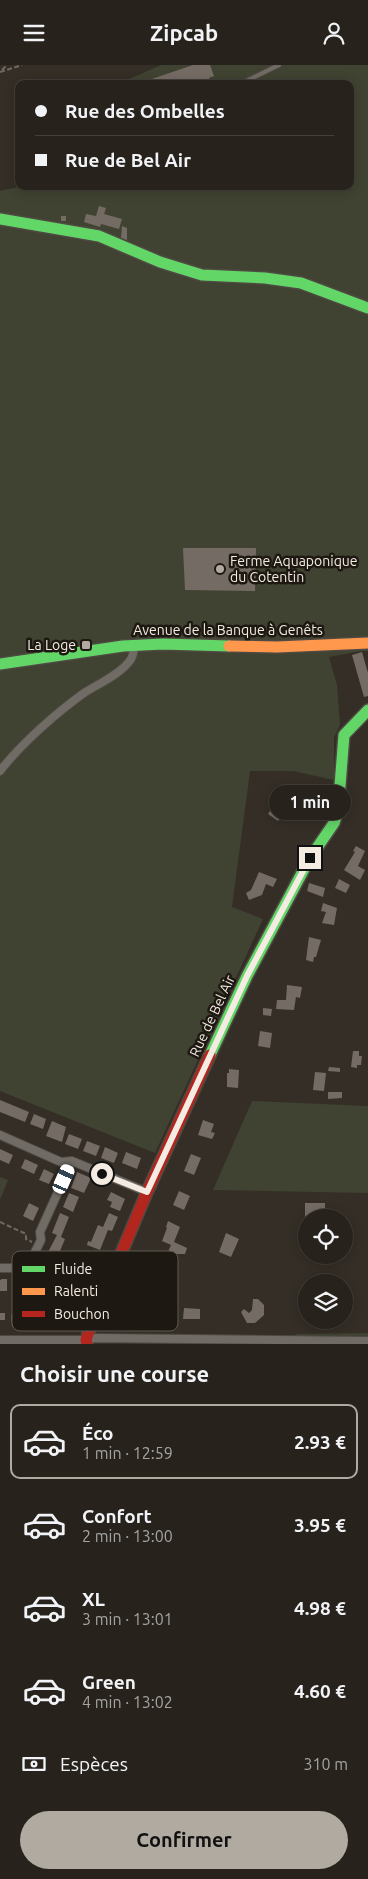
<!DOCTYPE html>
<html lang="fr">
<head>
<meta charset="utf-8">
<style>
  body { margin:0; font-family:Ubuntu,sans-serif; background:#332f29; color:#f1f3f6; height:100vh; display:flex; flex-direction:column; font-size:19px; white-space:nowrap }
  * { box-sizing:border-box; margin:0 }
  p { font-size:16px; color:#a4a4a3 }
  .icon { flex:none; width:28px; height:28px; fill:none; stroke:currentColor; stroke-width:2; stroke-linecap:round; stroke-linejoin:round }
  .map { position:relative; height:1279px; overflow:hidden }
  .sheet { display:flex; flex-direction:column; background:#27221c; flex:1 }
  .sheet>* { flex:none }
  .top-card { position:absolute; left:15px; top:15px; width:339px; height:110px; border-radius:10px; box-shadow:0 2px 12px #0003,0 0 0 1px #433f3b; display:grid; align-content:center; height:110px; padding:0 20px; background:#27221c }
  .controls { position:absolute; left:298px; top:1144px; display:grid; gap:10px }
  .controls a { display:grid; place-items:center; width:55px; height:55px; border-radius:50%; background:#27221c; box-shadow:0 2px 12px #0003,0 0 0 1px #433f3b; font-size:25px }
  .end { position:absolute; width:22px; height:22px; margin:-11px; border:6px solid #f4ece3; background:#111; box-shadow:0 0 0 2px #111 }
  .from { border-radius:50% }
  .bubble { position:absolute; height:35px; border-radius:18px; background:#27221c; box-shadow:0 2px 12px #0003,0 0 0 1px #433f3b; font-size:16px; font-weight:600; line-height:35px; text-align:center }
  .car { position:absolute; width:15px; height:30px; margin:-15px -8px; border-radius:6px; box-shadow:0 0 4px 1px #0007; background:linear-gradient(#fff 24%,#345 0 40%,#fff 0 76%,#345 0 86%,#fff 0) }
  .top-card b { display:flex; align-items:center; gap:18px; height:48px; font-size:19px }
  .top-card b+b { border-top:1px solid #433f3b }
  .top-card i { width:12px; height:12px; background:#f1f3f6 }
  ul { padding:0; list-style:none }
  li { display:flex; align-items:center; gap:15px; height:75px; margin:0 10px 8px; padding:0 10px; border:2px solid transparent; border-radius:10px }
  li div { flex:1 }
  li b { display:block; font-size:19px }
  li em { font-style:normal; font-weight:600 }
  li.on { border-color:#b1aaa1 }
  li>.icon { width:45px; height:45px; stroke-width:1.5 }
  h2 { padding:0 20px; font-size:22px; line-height:60px }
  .pay { display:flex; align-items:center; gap:12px; height:55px; padding:0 20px; font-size:19px }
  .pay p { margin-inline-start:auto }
  .cta { display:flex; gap:10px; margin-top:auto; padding:10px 20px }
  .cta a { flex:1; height:58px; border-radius:30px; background:#b1aaa1; color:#111; font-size:20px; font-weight:600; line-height:58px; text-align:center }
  header { display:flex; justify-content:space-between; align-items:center; height:65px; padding:0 20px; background:#27221c; font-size:22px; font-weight:600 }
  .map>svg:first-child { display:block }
  .green { fill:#404331 }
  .building { fill:#746c64 }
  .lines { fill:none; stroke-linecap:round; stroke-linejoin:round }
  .lane-casing { stroke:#4e4942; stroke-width:6 }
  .street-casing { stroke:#4e4942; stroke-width:10 }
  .fast-casing { stroke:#4e4942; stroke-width:14 }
  .slow-casing { stroke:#4e4942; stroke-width:14 }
  .jam-casing { stroke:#4e4942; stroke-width:14 }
  .path { stroke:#6d6962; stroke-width:2; stroke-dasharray:5 2.5; stroke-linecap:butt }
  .lane { stroke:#706b65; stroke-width:4 }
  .street { stroke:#706b65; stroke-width:8 }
  .fast { stroke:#63d668; stroke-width:11 }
  .slow { stroke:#ff974d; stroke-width:11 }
  .jam { stroke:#b3261e; stroke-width:11 }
  .route { stroke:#f4ece3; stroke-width:6 }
  .poi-dot { fill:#b1aaa1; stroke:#1d1811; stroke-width:2 }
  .labels { text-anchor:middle; stroke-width:5; stroke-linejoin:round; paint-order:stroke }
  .poi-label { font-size:14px; fill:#f4ece3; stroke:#1d1811; text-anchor:start }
  .street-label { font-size:14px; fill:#f4ece3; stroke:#1d1811 }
  .key { fill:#1d1811; stroke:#5e5850; stroke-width:1 }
  .key-label { font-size:14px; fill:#f4ece3 }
</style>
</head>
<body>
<header><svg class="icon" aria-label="menu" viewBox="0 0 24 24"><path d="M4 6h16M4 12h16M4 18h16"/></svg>Zipcab<svg class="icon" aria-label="person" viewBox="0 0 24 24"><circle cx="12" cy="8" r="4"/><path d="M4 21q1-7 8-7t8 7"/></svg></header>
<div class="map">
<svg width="368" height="1279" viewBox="0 0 368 1279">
  <rect width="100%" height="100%" fill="#342e26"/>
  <path class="green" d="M161,0H368V586H361L329,592L337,620L340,660L334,672V715L293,706H250L232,842L263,854L155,1088L0,1026V126L22,121H350V19H118Z
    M252,1036L368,1041V1128L213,1125Z
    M0,1112L8,1115L0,1135Z
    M368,1268V1279H290L296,1269Z"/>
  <path class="building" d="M193,0H210L214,11L209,13L210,17L205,19H137Z
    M99,141L106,143L104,149L122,154L119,164L101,159L100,162L84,157L86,149L96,151Z
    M61,151H66V156H61Z
    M122,161L127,163V175L121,173Z
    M183,483H256L255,526L185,525Z
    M362,587L368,608V631L364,632L352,590Z
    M277,735L287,741L278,756L268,749Z
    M356,781L365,786L358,801L365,805L360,815L344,805L355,787L353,786Z
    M259,807L277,814L273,822L266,819L262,830L249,835L246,828L251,825Z
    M339,814L350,820L346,828L335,823Z
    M309,818L325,823L323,832L307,826Z
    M323,838L337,843L334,860L322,858L326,847L321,846Z
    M309,872L321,875L316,892H314L313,897L306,895Z
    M287,920L302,922L300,933L296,932L294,945L276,944L277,935H286Z
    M263,943L272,944L271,951L263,950Z
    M260,966L272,968L270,983L258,981Z
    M353,986H359V991H362L361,1000H357V1003L351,1002Z
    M329,1002L340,1003V1007L328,1006Z
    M229,1004L239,1005L238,1023L227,1022V1008H229Z
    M315,1007L326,1008L324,1026L313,1025Z
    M328,1027H342V1033L328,1034Z
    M0,1035L29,1047L25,1057L0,1047Z
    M34,1049L46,1054L43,1064L30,1059Z
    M203,1055L214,1059L211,1067L215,1068L212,1074L198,1070Z
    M52,1056L66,1062L62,1077L46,1071Z
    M69,1069L82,1074L78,1084L65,1079Z
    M87,1076L100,1081L96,1091L83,1086Z
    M105,1082L118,1088L114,1098L101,1093Z
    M0,1084L13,1090L9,1099L0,1095Z
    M126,1087L141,1093L137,1104L122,1098Z
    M191,1089L201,1093L194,1110L184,1106Z
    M25,1094L38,1100L34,1109L21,1103Z
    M44,1104L54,1109L49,1119L39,1115Z
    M77,1107L91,1113L84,1128L71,1123Z
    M179,1126L190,1131L184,1145L173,1140Z
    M111,1127L125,1134L120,1146L110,1142L112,1137L107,1135Z
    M69,1128L79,1132L73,1147L63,1142Z
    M29,1138L39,1143L33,1156L23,1151Z
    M305,1138H325V1147H317L315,1152H305Z
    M60,1148L69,1152L61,1172L65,1174L58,1191L48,1187L57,1170L52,1168Z
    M109,1148L118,1152L112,1166L108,1165L100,1185L87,1180L88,1176L91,1177L98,1160L103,1162Z
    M168,1156L180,1162L174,1177L187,1183L185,1189H167L171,1180L162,1176L167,1163L166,1162Z
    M226,1168L239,1174L231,1192L219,1187Z
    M2,1214H7V1226H0V1215Z
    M13,1217L30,1218V1228H12Z
    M253,1234H258L264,1240V1250L255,1258H247L241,1247L244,1244L249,1248L252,1245Z
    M184,1243L200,1244V1254H183Z
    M0,1248H5V1255H0Z
    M11,1250H47V1262H12Z"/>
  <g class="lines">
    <defs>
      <path id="lane" d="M240,19L279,0"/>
      <path id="street" d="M0,706C21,679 56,648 84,628C98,619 117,611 128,598C133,593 134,587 134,581
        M0,1070L61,1097L72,1096L147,1127
        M0,1203H27L41,1175L40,1167L72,1096
        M0,1275H86L95,1273L368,1276"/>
      <path id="fast" d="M0,154L99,171L160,197L202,210L265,213L301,218L368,243
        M0,599L123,581L163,579L229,581
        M210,990L247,911L310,793L334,758L338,746L344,670L368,645"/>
      <path id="slow" d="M229,581L277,582L368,578"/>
      <path id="jam" d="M87,1279L86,1275L91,1260L147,1127L210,990"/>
    </defs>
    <use href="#lane" class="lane-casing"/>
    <use href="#street" class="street-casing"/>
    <use href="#fast" class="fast-casing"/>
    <use href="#slow" class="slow-casing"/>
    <use href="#jam" class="jam-casing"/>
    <path class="path" d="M2,5L7,0
      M0,7L22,0
      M0,1157L26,1169V1174L32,1177"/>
    <use href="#lane" class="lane"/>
    <use href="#street" class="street"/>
    <use href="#fast" class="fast"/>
    <use href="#slow" class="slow"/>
    <use href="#jam" class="jam"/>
  </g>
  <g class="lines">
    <path class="route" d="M102,1109L147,1127L247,911L310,793"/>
  </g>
  <g class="poi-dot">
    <circle cx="220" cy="504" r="5"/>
    <rect x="81" y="575" width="10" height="10" rx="2.5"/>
  </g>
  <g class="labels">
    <g class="poi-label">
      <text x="230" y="501">Ferme Aquaponique<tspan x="230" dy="16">du Cotentin</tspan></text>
      <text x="76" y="585" text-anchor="end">La Loge</text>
    </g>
    <g class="street-label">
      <text x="228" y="570">Avenue de la Banque à Genêts</text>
      <text transform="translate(212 951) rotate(-65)" y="5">Rue de Bel Air</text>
    </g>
  </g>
  <rect x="12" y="1186" width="166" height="80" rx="8" class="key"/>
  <rect x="22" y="1201" width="23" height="6" fill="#63d668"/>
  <rect x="22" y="1223" width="23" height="7" fill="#ff974d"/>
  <rect x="22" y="1246" width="23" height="6" fill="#b3261e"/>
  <g class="key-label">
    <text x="54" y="1209">Fluide</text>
    <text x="54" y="1231">Ralenti</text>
    <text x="54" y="1254">Bouchon</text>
  </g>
</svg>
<div class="controls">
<a><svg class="icon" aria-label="locate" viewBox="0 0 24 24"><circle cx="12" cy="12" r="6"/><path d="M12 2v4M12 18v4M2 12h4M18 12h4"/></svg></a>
<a><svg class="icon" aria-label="layers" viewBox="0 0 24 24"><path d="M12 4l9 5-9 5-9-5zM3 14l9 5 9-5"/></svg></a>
</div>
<i class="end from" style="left:102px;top:1109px"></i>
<i class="end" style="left:310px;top:793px"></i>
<div class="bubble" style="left:269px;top:720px;width:82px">1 min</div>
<i class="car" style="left:64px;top:1114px;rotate:24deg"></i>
<div class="top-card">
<b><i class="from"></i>Rue des Ombelles</b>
<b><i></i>Rue de Bel Air</b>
</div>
</div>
<section class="sheet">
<h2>Choisir une course</h2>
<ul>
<li class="on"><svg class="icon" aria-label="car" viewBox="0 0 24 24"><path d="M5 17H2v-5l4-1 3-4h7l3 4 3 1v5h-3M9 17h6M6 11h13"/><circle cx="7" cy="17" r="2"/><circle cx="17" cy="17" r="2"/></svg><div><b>Éco</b><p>1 min · 12:59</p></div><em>2.93 €</em></li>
<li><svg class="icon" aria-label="car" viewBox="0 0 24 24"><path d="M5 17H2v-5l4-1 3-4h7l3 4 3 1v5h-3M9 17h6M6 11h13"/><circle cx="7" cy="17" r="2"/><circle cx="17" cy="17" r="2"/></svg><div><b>Confort</b><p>2 min · 13:00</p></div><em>3.95 €</em></li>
<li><svg class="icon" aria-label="car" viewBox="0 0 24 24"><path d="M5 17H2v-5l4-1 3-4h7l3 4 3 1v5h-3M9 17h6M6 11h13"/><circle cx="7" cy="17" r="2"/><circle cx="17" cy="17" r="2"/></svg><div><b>XL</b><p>3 min · 13:01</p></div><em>4.98 €</em></li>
<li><svg class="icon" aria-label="car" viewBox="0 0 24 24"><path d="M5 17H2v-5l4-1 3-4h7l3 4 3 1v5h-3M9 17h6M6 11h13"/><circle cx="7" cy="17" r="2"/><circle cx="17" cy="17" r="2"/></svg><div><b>Green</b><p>4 min · 13:02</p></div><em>4.60 €</em></li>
</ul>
<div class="pay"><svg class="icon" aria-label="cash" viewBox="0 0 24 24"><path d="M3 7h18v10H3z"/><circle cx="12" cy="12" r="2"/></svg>Espèces<p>310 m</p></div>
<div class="cta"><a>Confirmer</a></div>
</section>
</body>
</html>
